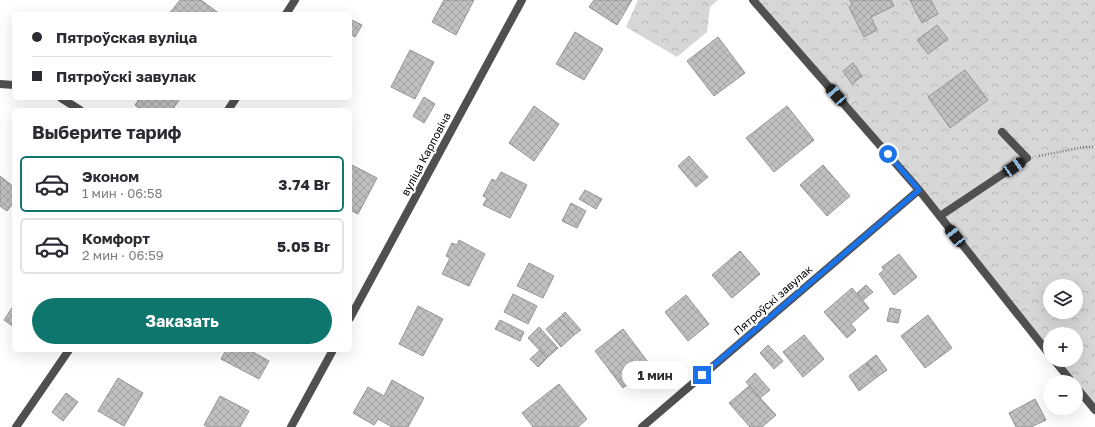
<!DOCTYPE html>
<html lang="ru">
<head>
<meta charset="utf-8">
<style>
  body { margin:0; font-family:"Golos Text",sans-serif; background:#f2f2f3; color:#2b2b33; height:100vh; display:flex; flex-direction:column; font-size:15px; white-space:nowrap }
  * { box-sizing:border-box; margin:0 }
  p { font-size:13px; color:#7c7c81 }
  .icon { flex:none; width:22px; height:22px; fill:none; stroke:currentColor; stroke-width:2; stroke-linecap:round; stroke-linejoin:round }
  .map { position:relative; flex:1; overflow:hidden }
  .panel { position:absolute; left:12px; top:108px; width:340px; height:244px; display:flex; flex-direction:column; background:#fff; border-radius:6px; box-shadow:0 4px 16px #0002 }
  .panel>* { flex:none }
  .banner { position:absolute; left:12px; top:12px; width:340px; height:88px; border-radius:6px; box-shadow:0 4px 16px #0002; display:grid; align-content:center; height:88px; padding:0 20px; background:#fff }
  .buttons { position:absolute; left:1043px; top:279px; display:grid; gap:8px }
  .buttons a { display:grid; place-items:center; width:40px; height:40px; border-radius:50%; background:#fff; box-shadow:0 4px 16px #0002; font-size:20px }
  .end { position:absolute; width:18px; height:18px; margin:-9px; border:5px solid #1a73e8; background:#fff; box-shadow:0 0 0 2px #fff }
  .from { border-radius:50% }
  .bubble { position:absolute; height:28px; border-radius:14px; background:#fff; box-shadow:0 4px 16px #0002; font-size:13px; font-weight:700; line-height:28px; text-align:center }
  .car { position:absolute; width:12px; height:24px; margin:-12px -6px; border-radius:5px; box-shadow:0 0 3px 1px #0007; background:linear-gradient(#222 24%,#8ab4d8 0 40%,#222 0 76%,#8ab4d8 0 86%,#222 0) }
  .banner b { display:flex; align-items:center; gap:14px; height:38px; font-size:15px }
  .banner b+b { border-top:1px solid #e1e1e2 }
  .banner i { width:10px; height:10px; background:#2b2b33 }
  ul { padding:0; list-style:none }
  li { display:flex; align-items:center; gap:12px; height:56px; margin:0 8px 6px; padding:0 12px; border:2px solid #e1e1e2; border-radius:6px }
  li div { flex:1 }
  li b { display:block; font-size:15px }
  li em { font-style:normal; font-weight:700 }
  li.on { border-color:#0f766e }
  li>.icon { width:36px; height:36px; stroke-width:1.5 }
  h2 { padding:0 20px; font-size:18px; line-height:48px }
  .cta { display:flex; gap:8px; margin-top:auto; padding:8px 20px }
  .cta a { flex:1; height:46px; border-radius:24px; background:#0f766e; color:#fff; font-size:16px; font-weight:700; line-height:46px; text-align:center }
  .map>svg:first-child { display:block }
  .forest { fill:url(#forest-crowns); fill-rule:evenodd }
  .building { fill:url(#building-cross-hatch); stroke:#949494 }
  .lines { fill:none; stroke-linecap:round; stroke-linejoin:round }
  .path { stroke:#727272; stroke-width:2.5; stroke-dasharray:1 2; stroke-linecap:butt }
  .service { stroke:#505050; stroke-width:8 }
  .minor { stroke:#505050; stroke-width:8 }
  .route { stroke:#1a73e8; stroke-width:5 }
  .labels { text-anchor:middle; stroke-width:4; stroke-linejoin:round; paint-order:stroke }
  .street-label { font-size:11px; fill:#000; stroke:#fff }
</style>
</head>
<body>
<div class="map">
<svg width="1095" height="427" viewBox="0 0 1095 427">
  <defs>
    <pattern id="forest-crowns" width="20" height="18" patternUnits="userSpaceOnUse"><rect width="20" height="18" fill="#d7d7d7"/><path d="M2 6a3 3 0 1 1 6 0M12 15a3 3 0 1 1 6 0" fill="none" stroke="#b7b7b7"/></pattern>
    <pattern id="building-cross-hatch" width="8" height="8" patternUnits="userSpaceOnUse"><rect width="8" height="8" fill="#c0c0c0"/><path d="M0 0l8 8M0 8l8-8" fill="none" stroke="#a3a3a3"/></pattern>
  </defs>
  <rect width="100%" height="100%" fill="#fff"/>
  <path class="forest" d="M638,0H718L710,7L707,32L677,57L626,27Z
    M753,0H1095V410L1076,387V382H1072L1054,360H1076V334H1050V355L919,190ZM1050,286H1076V312H1050Z"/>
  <path class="building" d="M180,0H201L220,14H169Z
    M444,0H474L456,35L432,22Z
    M594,0H632L617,25L589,7Z
    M850,0H891L894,6L871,17L877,30L864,37L849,7L852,5Z
    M910,0H931L938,14L922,23Z
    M350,19L362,25L355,37L350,34Z
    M937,25L948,39L928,54L917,40Z
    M575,32L603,49L584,80L556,64Z
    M718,37L745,73L714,96L687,61Z
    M410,50L434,62L415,99L391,87Z
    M853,63L862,76L852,84L843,71Z
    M965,70L988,100L950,128L928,97Z
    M424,97L435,104L424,123L413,116Z
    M140,98H178L180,99L172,110H141L135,105Z
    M534,106L559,124L534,161L509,143Z
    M787,106L814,140L774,172L746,138Z
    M689,156L708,177L696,187L678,166Z
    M350,164L377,178L358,214L350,210Z
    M823,165L850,196L827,216L800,185Z
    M501,172L527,185L510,218L483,205L487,198L483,196L492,179L496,181Z
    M0,176L14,187V202L7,211L0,206Z
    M585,190L602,199L596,209L579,199Z
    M571,203L586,211L577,228L562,221Z
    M459,240L485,254L469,286L442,274L450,258L446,256L452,243L457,245Z
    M740,251L760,274L732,298L712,275Z
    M899,254L917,277L894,295L879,274L884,270L882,267Z
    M529,263L554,276L543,298L517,286Z
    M866,285L873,292L863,300L857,293Z
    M852,288L869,308L851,324L856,330L847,338L824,312Z
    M513,294L537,306L528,324L504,312Z
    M686,295L709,324L688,341L665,312Z
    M14,305V327L4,320Z
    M418,306L443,319L423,356L399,344Z
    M890,308L901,310L898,323L887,321Z
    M565,312L581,330L574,335L559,318Z
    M928,315L952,348L925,368L901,336Z
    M559,318L574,335L561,347L546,329Z
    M500,320L524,332L520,341L495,329Z
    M539,327L558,348L547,358L528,338Z
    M623,329L651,366L623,388L595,351Z
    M804,335L824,359L803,377L783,352Z
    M768,345L783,361L774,369L760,353Z
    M226,350H249L269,361L259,379L221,359Z
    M540,350L547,358L538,367L530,359Z
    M876,355L887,370L877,377L866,363Z
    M866,363L877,377L859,391L849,376Z
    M755,373L770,390L760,398L746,382Z
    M118,378L143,393L124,426L98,411Z
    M392,380L424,398L408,427H392L378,419L374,425L353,413L368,387L384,396Z
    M559,384L587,419L578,427H533L522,413Z
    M749,386L776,415L762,427H750L729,403Z
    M66,393L78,402L63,421L52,412Z
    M220,396L249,411L240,427H208L204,425Z
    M1035,399L1046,420L1031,427H1016L1009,413Z"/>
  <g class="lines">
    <path class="path" d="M1039,156L1084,147H1095"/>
    <path class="service" d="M0,84L14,85
      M61,98L80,110
      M940,216L1027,158L1002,132"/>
    <path class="minor" d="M753,0L919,190L1050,355
      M286,14L295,0
      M228,110L236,98
      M350,318L522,0
      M1054,360L1072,382
      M1076,387L1095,410
      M16,427L69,350
      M291,427L333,350
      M642,427L919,190"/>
  </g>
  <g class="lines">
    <path class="route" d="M702,375L919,190L888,154"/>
  </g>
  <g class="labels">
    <g class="street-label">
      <text transform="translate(426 154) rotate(-62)" y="4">вуліца Карповіча</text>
      <text transform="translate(773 300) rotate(-41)" y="4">Пятроўскі завулак</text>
    </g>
  </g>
</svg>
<div class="buttons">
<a><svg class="icon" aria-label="layers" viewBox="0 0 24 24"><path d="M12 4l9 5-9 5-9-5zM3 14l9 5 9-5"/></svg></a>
<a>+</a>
<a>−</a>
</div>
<i class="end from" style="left:888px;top:154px"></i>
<i class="end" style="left:702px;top:375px"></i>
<div class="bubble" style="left:622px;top:361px;width:66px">1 мин</div>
<i class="car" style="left:836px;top:95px;rotate:319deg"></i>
<i class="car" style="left:1014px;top:167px;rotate:56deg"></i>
<i class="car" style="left:955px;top:236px;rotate:322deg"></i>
<div class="banner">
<b><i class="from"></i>Пятроўская вуліца</b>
<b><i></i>Пятроўскі завулак</b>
</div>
<section class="panel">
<h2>Выберите тариф</h2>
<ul>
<li class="on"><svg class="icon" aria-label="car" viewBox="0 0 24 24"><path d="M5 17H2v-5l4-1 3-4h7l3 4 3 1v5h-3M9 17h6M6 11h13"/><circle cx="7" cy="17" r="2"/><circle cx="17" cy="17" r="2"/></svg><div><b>Эконом</b><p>1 мин · 06:58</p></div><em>3.74 Br</em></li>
<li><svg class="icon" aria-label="car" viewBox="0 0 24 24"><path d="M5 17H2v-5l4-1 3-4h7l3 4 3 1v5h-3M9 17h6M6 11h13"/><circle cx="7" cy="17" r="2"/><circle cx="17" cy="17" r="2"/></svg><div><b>Комфорт</b><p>2 мин · 06:59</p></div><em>5.05 Br</em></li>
</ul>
<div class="cta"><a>Заказать</a></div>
</section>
</div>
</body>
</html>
